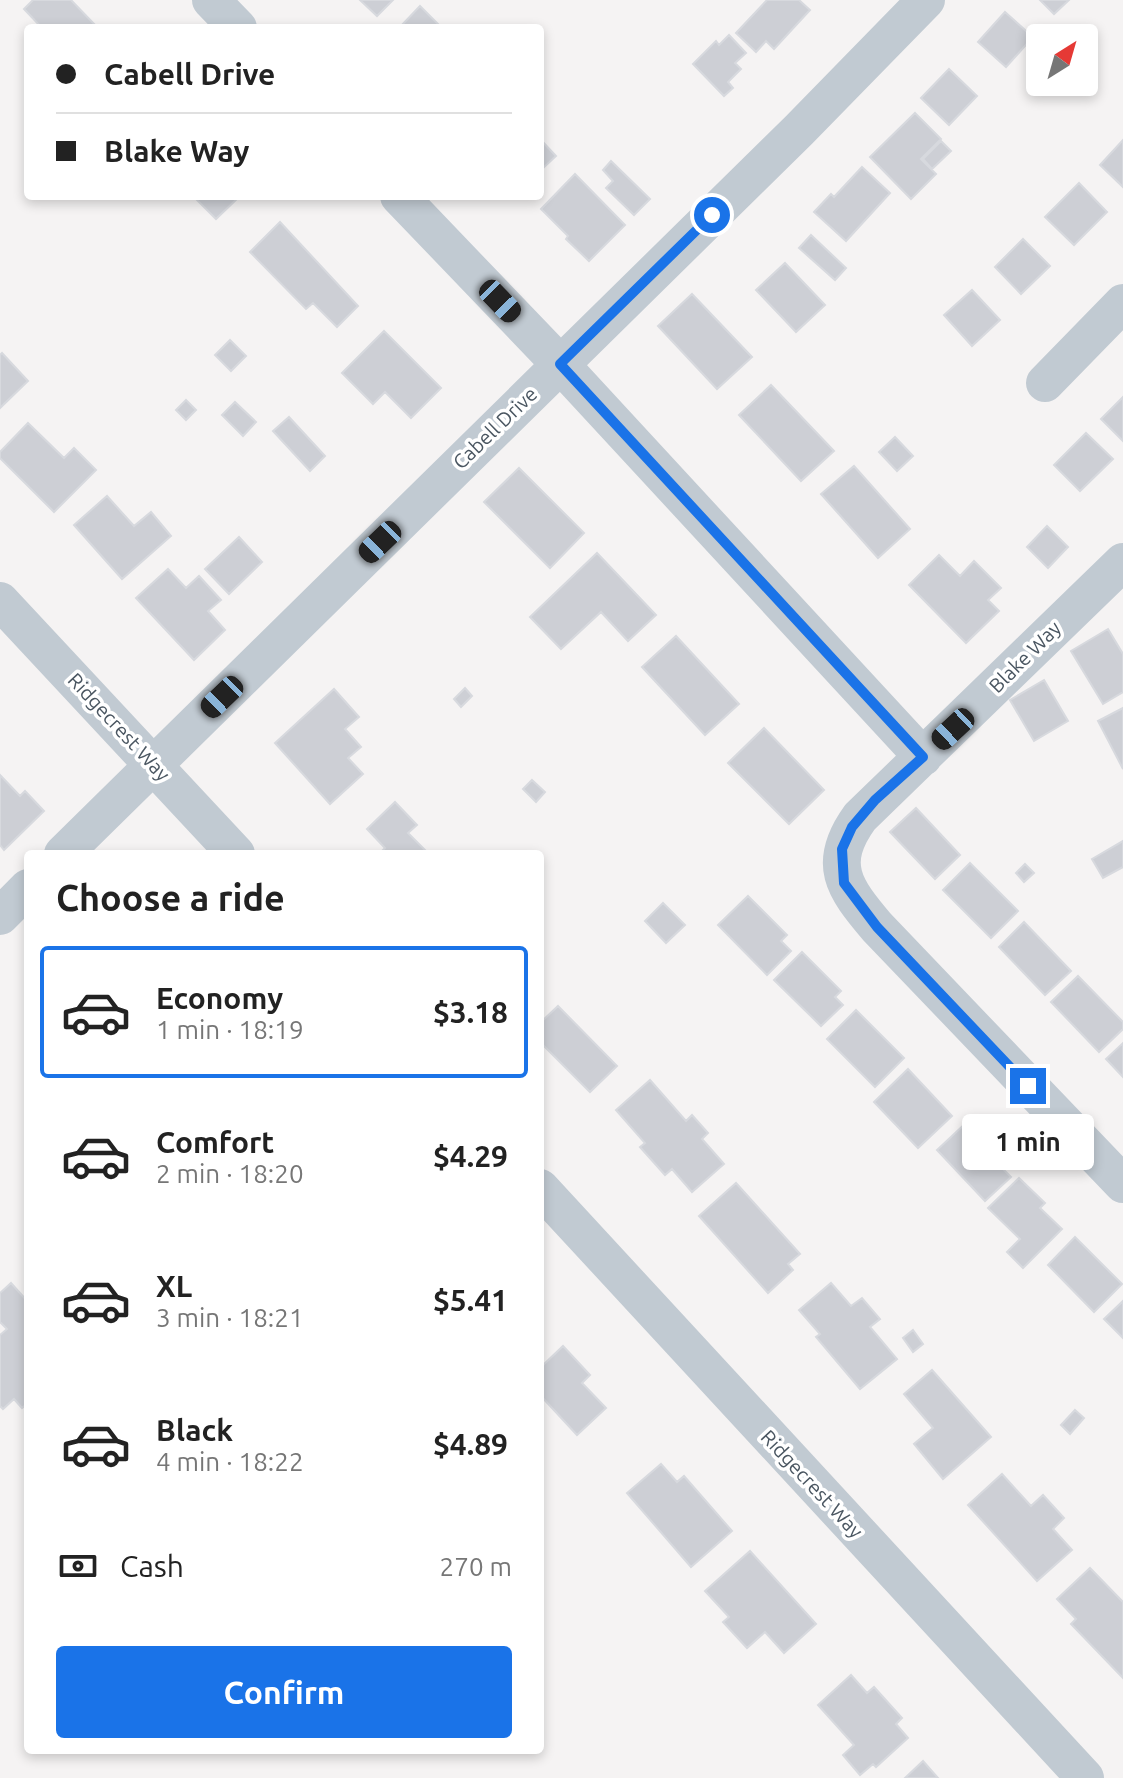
<!DOCTYPE html>
<html lang="en">
<head>
<meta charset="utf-8">
<style>
  body { margin:0; font-family:Ubuntu,sans-serif; background:#f2f2f2; color:#222; height:100vh; display:flex; flex-direction:column; font-size:30px; white-space:nowrap }
  * { box-sizing:border-box; margin:0 }
  p { font-size:26px; color:#767676 }
  .icon { flex:none; width:44px; height:44px; fill:none; stroke:currentColor; stroke-width:2; stroke-linecap:round; stroke-linejoin:round }
  .map { position:relative; flex:1; overflow:hidden }
  .drawer { position:absolute; left:24px; top:850px; width:520px; height:904px; display:flex; flex-direction:column; background:#fff; border-radius:8px; box-shadow:0 4px 12px #0003 }
  .drawer>* { flex:none }
  .hud { position:absolute; left:24px; top:24px; width:520px; height:176px; border-radius:8px; box-shadow:0 4px 12px #0003; display:grid; align-content:center; height:176px; padding:0 32px; background:#fff }
  .needle { width:52px; rotate:37deg }
  .fabs { position:absolute; left:1026px; top:24px; display:grid; gap:16px }
  .fabs a { display:grid; place-items:center; width:72px; height:72px; border-radius:8px; background:#fff; box-shadow:0 4px 12px #0003; font-size:40px }
  .end { position:absolute; width:36px; height:36px; margin:-18px; border:10px solid #1a73e8; background:#fff; box-shadow:0 0 0 4px #fff }
  .from { border-radius:50% }
  .bubble { position:absolute; height:56px; border-radius:8px; background:#fff; box-shadow:0 4px 12px #0003; font-size:26px; font-weight:600; line-height:56px; text-align:center }
  .car { position:absolute; width:24px; height:48px; margin:-24px -12px; border-radius:10px; box-shadow:0 0 6px 2px #0007; background:linear-gradient(#222 24%,#8ab4d8 0 40%,#222 0 76%,#8ab4d8 0 86%,#222 0) }
  .hud b { display:flex; align-items:center; gap:28px; height:76px; font-size:30px }
  .hud b+b { border-top:2px solid #e0e0e0 }
  .hud i { width:20px; height:20px; background:#222 }
  ul { padding:0; list-style:none }
  li { display:flex; align-items:center; gap:24px; height:132px; margin:0 16px 12px; padding:0 16px; border:4px solid transparent; border-radius:8px }
  li div { flex:1 }
  li b { display:block; font-size:30px }
  li em { font-style:normal; font-weight:600 }
  li.active { border-color:#1a73e8 }
  li>.icon { width:72px; height:72px; stroke-width:1.5 }
  h2 { padding:0 32px; font-size:36px; line-height:96px }
  .pay { display:flex; align-items:center; gap:20px; height:88px; padding:0 32px; font-size:30px }
  .pay p { margin-inline-start:auto }
  .action { display:flex; gap:16px; margin-top:auto; padding:16px 32px }
  .action a { flex:1; height:92px; border-radius:8px; background:#1a73e8; color:#fff; font-size:32px; font-weight:600; line-height:92px; text-align:center }
  .map>svg:first-child { display:block }
  .building { fill:#cdcfd5; stroke:#d7d9de; stroke-width:2 }
  .lines { fill:none; stroke-linecap:round; stroke-linejoin:round }
  .minor { stroke:#c1cad2; stroke-width:38 }
  .route { stroke:#1a73e8; stroke-width:10 }
  .labels { text-anchor:middle; stroke-width:7; stroke-linejoin:round; paint-order:stroke }
  .street-label { font-size:20px; fill:#4a5661; stroke:#fff }
</style>
</head>
<body>
<div class="map">
<svg width="1123" height="1778" viewBox="0 0 1123 1778">
  <rect width="100%" height="100%" fill="#f5f3f3"/>
  <path class="building" d="M33,0H71L98,28H42L24,9Z
    M360,0H393L377,16Z
    M767,0H799L810,10L774,49L766,41L756,52L736,33Z
    M1040,0H1069L1054,14Z
    M420,6L442,28H399Z
    M1005,12L1033,37L1006,67L978,42Z
    M729,35L746,53L735,63L741,69L728,82L733,88L724,96L693,64L716,41L719,45Z
    M949,69L977,96L949,125L921,98Z
    M915,113L941,139L921,159L936,174L911,199L870,157Z
    M540,139L556,156L540,171Z
    M1123,140V187L1100,165Z
    M941,141L951,151L932,169L923,159Z
    M611,161L650,199L634,215L606,188L613,181L603,170Z
    M862,167L890,193L846,241L814,212L831,194L834,197Z
    M575,174L625,225L589,261L566,239L568,236L541,209Z
    M1079,183L1107,212L1074,245L1045,217Z
    M193,196H240L216,219Z
    M280,222L358,306L337,327L313,303L306,309L250,252Z
    M811,235L846,268L835,280L799,248Z
    M1023,239L1050,266L1021,294L995,267Z
    M785,263L825,305L796,332L756,290Z
    M972,290L1000,320L972,346L944,315Z
    M692,294L752,357L717,389L658,326Z
    M384,331L441,388L411,418L385,392L373,404L342,373Z
    M230,340L246,356L231,371L215,355Z
    M2,353L28,381L0,408V355Z
    M771,385L834,451L801,481L739,415Z
    M1123,397V441L1101,419Z
    M186,400L196,410L186,420L176,410Z
    M235,402L256,422L243,436L222,415Z
    M289,417L325,456L310,471L273,431Z
    M28,423L64,458L74,448L96,470L54,512L0,458V452Z
    M1086,433L1113,459L1080,491L1054,465Z
    M895,437L913,456L897,471L879,452Z
    M854,466L910,529L878,558L821,494Z
    M519,468L584,533L550,568L484,502Z
    M107,496L134,526L151,512L171,536L122,579L74,525Z
    M1047,526L1068,547L1048,568L1027,547Z
    M239,537L262,562L229,594L205,569Z
    M597,553L656,615L628,641L601,612L561,649L530,617Z
    M939,555L960,576L974,561L1001,588L988,600L999,611L966,643L909,585Z
    M168,569L186,588L199,576L221,600L208,611L225,630L194,660L136,598Z
    M1108,629L1123,654V692L1103,704L1071,651Z
    M676,636L739,704L705,735L642,667Z
    M1044,680L1068,721L1034,741L1010,700Z
    M465,688L472,696L461,707L454,699Z
    M334,689L359,717L345,729L361,747L348,758L363,774L330,804L275,743Z
    M1123,708V769L1098,721Z
    M764,728L824,790L789,824L728,763Z
    M0,775L20,796L25,791L44,811L4,850L0,845Z
    M532,780L545,792L536,802L523,789Z
    M395,802L417,825L408,833L429,854H379L385,848L367,829Z
    M916,808L960,855L935,879L890,832Z
    M1123,841V867L1103,878L1092,859Z
    M970,863L1018,911L991,938L943,890Z
    M1025,864L1034,873L1024,882L1016,873Z
    M748,896L787,935L781,941L791,951L767,975L718,925Z
    M663,903L685,925L666,943L645,921Z
    M1024,922L1071,971L1045,995L999,947Z
    M802,952L841,991L835,997L843,1005L821,1026L774,980Z
    M1078,976L1123,1022V1029L1099,1052L1051,1002Z
    M558,1006L617,1066L590,1092L540,1042V1023Z
    M856,1010L904,1058L875,1087L827,1039Z
    M1123,1043V1077L1106,1059Z
    M908,1069L952,1116L918,1148L874,1102Z
    M650,1080L686,1121L692,1115L708,1133L702,1139L724,1164L692,1192L672,1169L665,1175L640,1147L645,1143L616,1110Z
    M967,1122L1003,1159L998,1164L1011,1177L985,1201L937,1150Z
    M1019,1178L1045,1203L1040,1208L1062,1229L1023,1268L1007,1252L1020,1239L988,1208Z
    M736,1183L800,1254L788,1264L793,1270L768,1293L699,1216Z
    M1075,1237L1122,1284L1094,1312L1048,1265Z
    M11,1283L28,1302V1403L22,1408L14,1399L3,1409L0,1406V1335L7,1329L0,1322V1293Z
    M831,1283L851,1306L862,1298L880,1319L870,1327L897,1359L860,1389L816,1337L820,1334L799,1310Z
    M1123,1301V1338L1104,1319Z
    M913,1330L923,1344L913,1352L903,1338Z
    M563,1346L590,1375L582,1383L606,1408L577,1435L540,1395V1368Z
    M932,1370L991,1437L943,1479L914,1444L933,1428L904,1394Z
    M1075,1410L1084,1418L1070,1434L1061,1425Z
    M661,1464L677,1482L684,1476L732,1531L691,1567L627,1493Z
    M1002,1474L1031,1506L1043,1495L1064,1518L1053,1529L1072,1550L1037,1581L968,1505Z
    M750,1551L816,1624L784,1653L765,1632L747,1648L723,1622L729,1617L705,1591Z
    M1090,1568L1123,1602V1678L1071,1624L1076,1619L1057,1599Z
    M851,1675L867,1693L874,1687L902,1718L896,1724L908,1738L876,1767L873,1764L860,1775L843,1755L854,1745L818,1705Z
    M923,1761L938,1778H905Z"/>
  <g class="lines">
    <path class="minor" d="M211,0L238,28
      M399,196L560,364L923,757
      M1045,383L1123,303
      M1123,562L860,817C826,864 844,888 877,927L1123,1184
      M0,601L236,854
      M63,854L799,130L926,0
      M0,916L28,888
      M540,1188L1085,1778"/>
  </g>
  <g class="lines">
    <path class="route" d="M712,215L560,364L923,757L875,800L852,827L842,849L844,883L877,927L1028,1086"/>
  </g>
  <g class="labels">
    <g class="street-label">
      <text transform="translate(495 428) rotate(-44)" y="7">Cabell Drive</text>
      <text transform="translate(1025 657) rotate(-45)" y="7">Blake Way</text>
      <text transform="translate(119 727) rotate(47)" y="7">Ridgecrest Way</text>
      <text transform="translate(812 1484) rotate(47)" y="7">Ridgecrest Way</text>
    </g>
  </g>
</svg>
<div class="fabs">
<a><svg class="needle" viewBox="-14 -14 28 28"><path d="M0-13l5 13h-10z" fill="#e53935"/><path d="M0 13l5-13h-10z" fill="#767676"/></svg></a>
</div>
<i class="end from" style="left:712px;top:215px"></i>
<i class="end" style="left:1028px;top:1086px"></i>
<div class="bubble" style="left:962px;top:1114px;width:132px">1 min</div>
<i class="car" style="left:500px;top:301px;rotate:136deg"></i>
<i class="car" style="left:380px;top:542px;rotate:226deg"></i>
<i class="car" style="left:222px;top:697px;rotate:226deg"></i>
<i class="car" style="left:953px;top:729px;rotate:227deg"></i>
<div class="hud">
<b><i class="from"></i>Cabell Drive</b>
<b><i></i>Blake Way</b>
</div>
<section class="drawer">
<h2>Choose a ride</h2>
<ul>
<li class="active"><svg class="icon" aria-label="car" viewBox="0 0 24 24"><path d="M5 17H2v-5l4-1 3-4h7l3 4 3 1v5h-3M9 17h6M6 11h13"/><circle cx="7" cy="17" r="2"/><circle cx="17" cy="17" r="2"/></svg><div><b>Economy</b><p>1 min · 18:19</p></div><em>$3.18</em></li>
<li><svg class="icon" aria-label="car" viewBox="0 0 24 24"><path d="M5 17H2v-5l4-1 3-4h7l3 4 3 1v5h-3M9 17h6M6 11h13"/><circle cx="7" cy="17" r="2"/><circle cx="17" cy="17" r="2"/></svg><div><b>Comfort</b><p>2 min · 18:20</p></div><em>$4.29</em></li>
<li><svg class="icon" aria-label="car" viewBox="0 0 24 24"><path d="M5 17H2v-5l4-1 3-4h7l3 4 3 1v5h-3M9 17h6M6 11h13"/><circle cx="7" cy="17" r="2"/><circle cx="17" cy="17" r="2"/></svg><div><b>XL</b><p>3 min · 18:21</p></div><em>$5.41</em></li>
<li><svg class="icon" aria-label="car" viewBox="0 0 24 24"><path d="M5 17H2v-5l4-1 3-4h7l3 4 3 1v5h-3M9 17h6M6 11h13"/><circle cx="7" cy="17" r="2"/><circle cx="17" cy="17" r="2"/></svg><div><b>Black</b><p>4 min · 18:22</p></div><em>$4.89</em></li>
</ul>
<div class="pay"><svg class="icon" aria-label="cash" viewBox="0 0 24 24"><path d="M3 7h18v10H3z"/><circle cx="12" cy="12" r="2"/></svg>Cash<p>270 m</p></div>
<div class="action"><a>Confirm</a></div>
</section>
</div>
</body>
</html>
